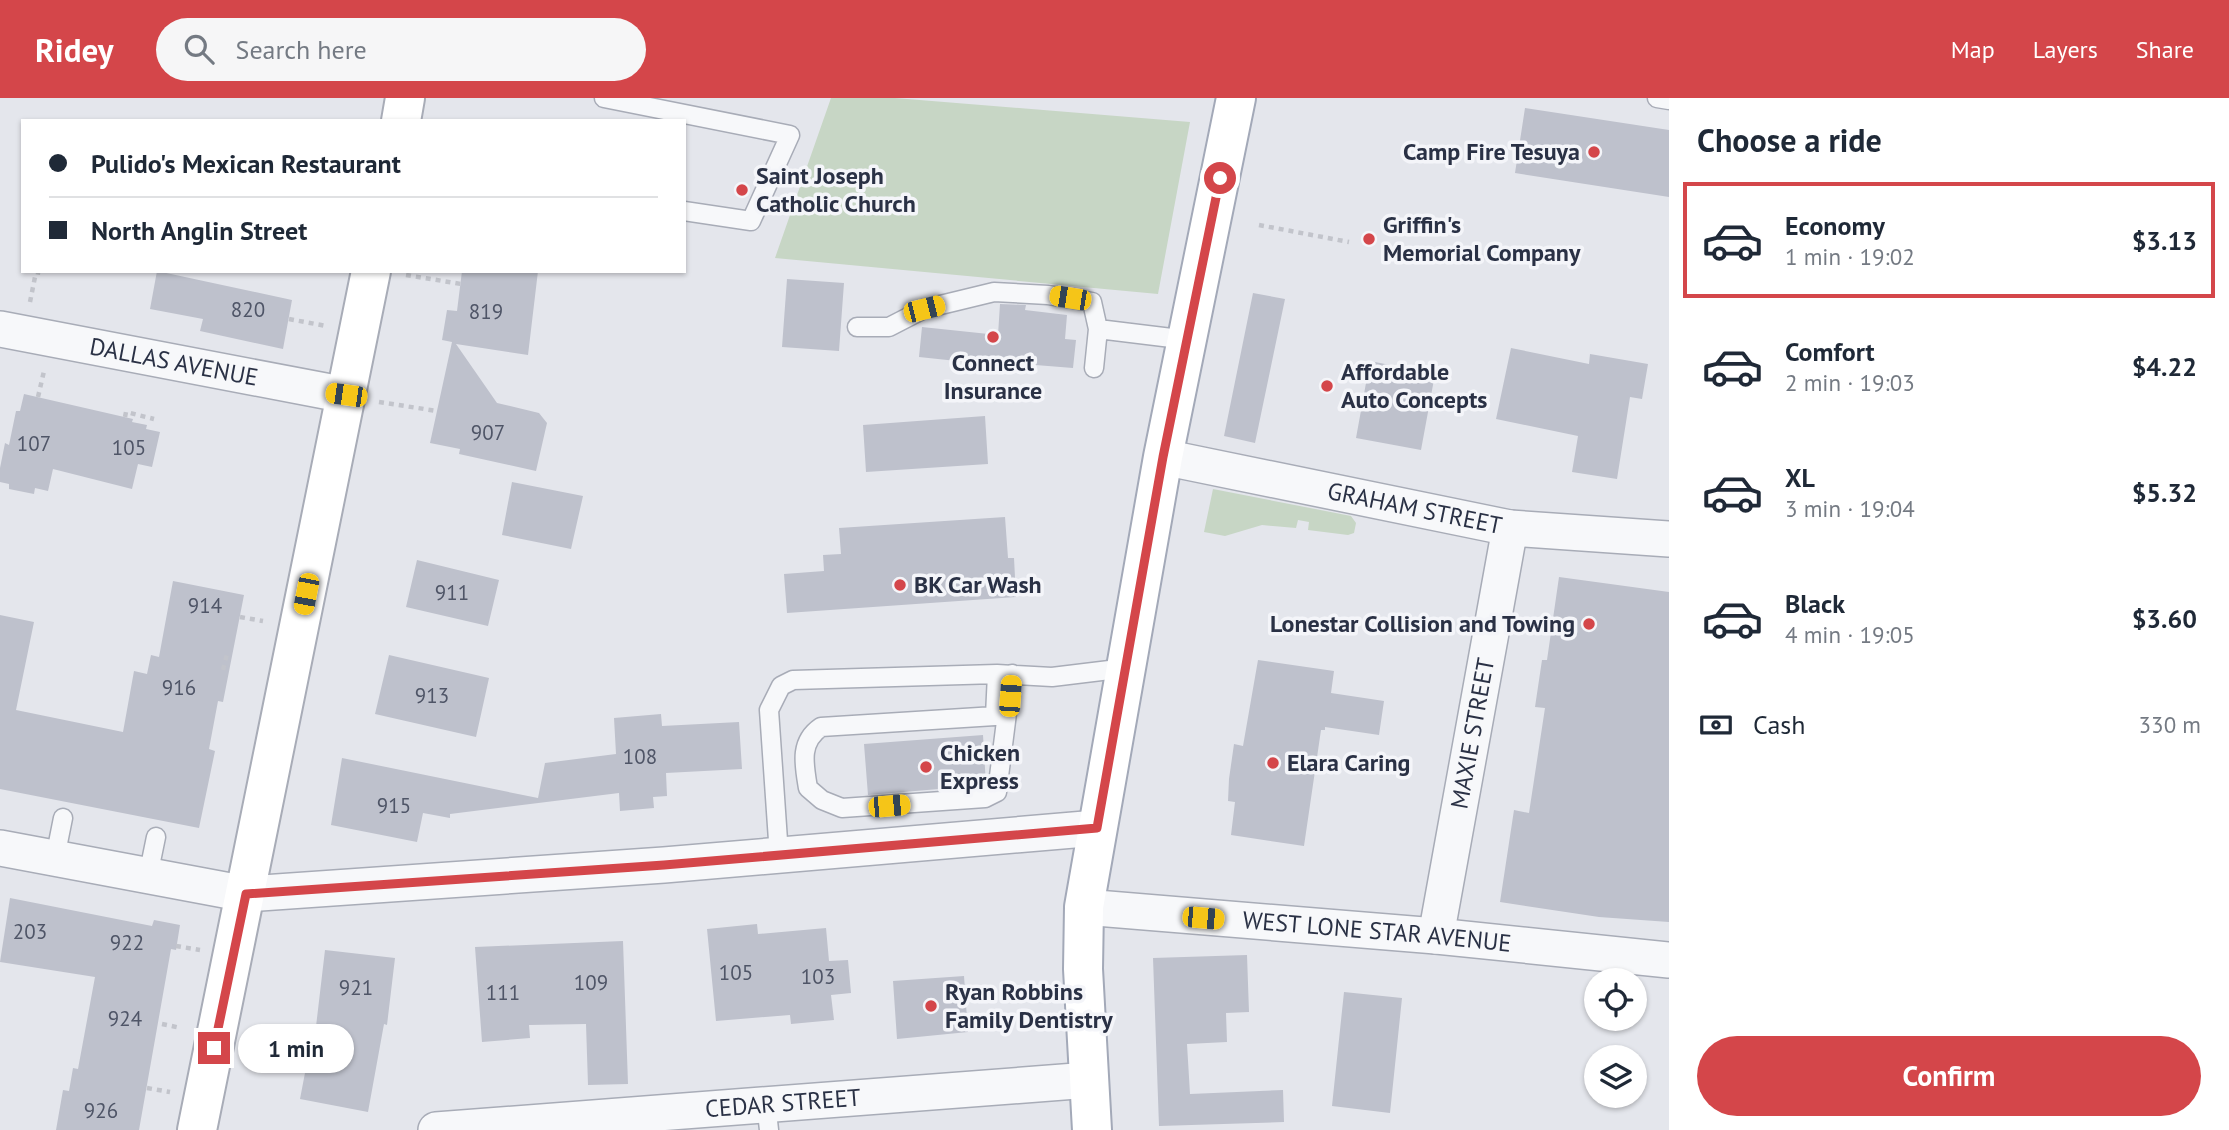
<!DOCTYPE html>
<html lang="en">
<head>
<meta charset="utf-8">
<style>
  body { margin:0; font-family:"PT Sans",sans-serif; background:#f6f6f7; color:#1f2937; height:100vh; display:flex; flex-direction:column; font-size:26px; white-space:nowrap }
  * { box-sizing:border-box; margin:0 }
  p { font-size:23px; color:#747a83 }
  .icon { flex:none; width:38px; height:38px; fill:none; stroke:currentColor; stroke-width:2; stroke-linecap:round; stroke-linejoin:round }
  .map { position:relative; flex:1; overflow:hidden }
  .drawer { display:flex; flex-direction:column; background:#fff; width:560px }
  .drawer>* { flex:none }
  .hud { position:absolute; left:21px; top:21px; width:665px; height:154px; border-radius:0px; box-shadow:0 2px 5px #0004; display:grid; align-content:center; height:154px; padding:0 28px; background:#fff }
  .controls { position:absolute; left:1584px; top:870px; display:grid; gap:14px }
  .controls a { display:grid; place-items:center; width:63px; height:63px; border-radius:50%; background:#fff; box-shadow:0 2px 5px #0004; font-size:35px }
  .end { position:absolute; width:32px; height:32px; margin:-16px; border:9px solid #d4464a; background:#fff; box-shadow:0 0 0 4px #fff }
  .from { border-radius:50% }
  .bubble { position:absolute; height:49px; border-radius:24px; background:#fff; box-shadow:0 2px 5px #0004; font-size:23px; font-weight:700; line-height:49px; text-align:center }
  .car { position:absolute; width:21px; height:42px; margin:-21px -10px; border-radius:9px; box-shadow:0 0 5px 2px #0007; background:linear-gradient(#f5c518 24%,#345 0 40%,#f5c518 0 76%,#345 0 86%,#f5c518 0) }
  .hud b { display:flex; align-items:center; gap:24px; height:66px; font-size:26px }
  .hud b+b { border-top:2px solid #e0e1e3 }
  .hud i { width:18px; height:18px; background:#1f2937 }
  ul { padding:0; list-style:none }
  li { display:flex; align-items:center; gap:21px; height:116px; margin:0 14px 10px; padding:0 14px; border:4px solid transparent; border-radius:0px }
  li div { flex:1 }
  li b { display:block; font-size:26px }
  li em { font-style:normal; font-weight:700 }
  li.active { border-color:#d4464a }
  li>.icon { width:63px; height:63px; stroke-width:1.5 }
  h2 { padding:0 28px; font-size:32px; line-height:84px }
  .pay { display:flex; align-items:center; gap:18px; height:77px; padding:0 28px; font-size:26px }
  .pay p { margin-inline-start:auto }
  .primary-button { display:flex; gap:14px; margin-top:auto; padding:14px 28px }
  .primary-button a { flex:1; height:80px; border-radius:42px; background:#d4464a; color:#fff; font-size:28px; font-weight:700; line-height:80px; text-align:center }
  header { display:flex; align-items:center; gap:42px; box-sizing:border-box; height:98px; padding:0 35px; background:#d4464a; color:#fff }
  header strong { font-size:33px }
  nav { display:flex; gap:38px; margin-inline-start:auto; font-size:24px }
  .search { width:490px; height:63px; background:#f6f6f7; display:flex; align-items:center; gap:18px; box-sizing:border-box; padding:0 24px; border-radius:38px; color:#747a83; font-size:26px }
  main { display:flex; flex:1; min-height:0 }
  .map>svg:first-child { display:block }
  .green { fill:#c7d6c5 }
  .building { fill:#bec1cc }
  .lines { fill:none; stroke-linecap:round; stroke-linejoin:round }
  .lane-casing { stroke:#a8acb7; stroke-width:21 }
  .street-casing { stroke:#a8acb7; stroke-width:38 }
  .secondary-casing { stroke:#a8acb7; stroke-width:42 }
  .primary-casing { stroke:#a3a9b8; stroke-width:42 }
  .path { stroke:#c2c4cb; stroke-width:4.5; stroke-dasharray:5 5; stroke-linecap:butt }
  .lane { stroke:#f7f8fa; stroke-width:18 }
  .street { stroke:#f7f8fa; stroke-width:35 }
  .secondary { stroke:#fff; stroke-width:38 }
  .primary { stroke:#fff; stroke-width:38 }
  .route { stroke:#d4464a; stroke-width:9 }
  .poi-dot { fill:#d4464a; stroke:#f4f5f9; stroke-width:2.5 }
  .labels { text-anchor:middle; stroke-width:7; stroke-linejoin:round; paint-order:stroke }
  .number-label { font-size:21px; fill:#4f5567 }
  .poi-label { font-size:24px; font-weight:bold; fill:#2a3145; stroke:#f4f5f9; text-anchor:start }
  .street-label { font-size:24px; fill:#2a3145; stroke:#f4f5f9 }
</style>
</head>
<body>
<header>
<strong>Ridey</strong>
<div class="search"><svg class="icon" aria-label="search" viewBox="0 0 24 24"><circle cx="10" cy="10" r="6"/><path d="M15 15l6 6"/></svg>Search here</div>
<nav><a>Map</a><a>Layers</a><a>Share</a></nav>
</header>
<main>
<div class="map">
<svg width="1669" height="1032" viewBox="0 0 1669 1032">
  <rect width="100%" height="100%" fill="#e4e6ec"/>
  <path class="green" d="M831,0H895L1190,24L1158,196L775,160Z
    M1213,391L1351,418L1356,425L1354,435L1348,437L1308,432L1309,424L1298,422L1296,430L1262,427L1225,438L1204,434Z"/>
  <path class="building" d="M1525,10L1669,32V99L1515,75Z
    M157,173L292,202L283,251L200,233L203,221L150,211Z
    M462,173H538L528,257L456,246L497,305L539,315L547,325L536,373L459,356L460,351L430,345L452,244L442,242L447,212L457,213Z
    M787,181L844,185L839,253L782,249Z
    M1253,195L1285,201L1255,345L1224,338Z
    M1000,206L1026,207L1025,212L1067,217L1065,241L1076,242L1073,270L1023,266V270L919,259L922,229L998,237Z
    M1511,250L1589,266L1590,256L1648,266L1642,301L1630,299L1617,381L1572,374L1578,338L1496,321Z
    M1370,263L1435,276L1421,352L1356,340Z
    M24,296L133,321L132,324L147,327L146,331L160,334L152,369L138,366L132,391L53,371L48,393L35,390L34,396L9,391V386L0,384V370L5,345L9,347L16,313H20Z
    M985,318L988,366L866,374L863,327Z
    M512,384L583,398L571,451L502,437Z
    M1005,419L1008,460H1014L1016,499L787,515L784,476L824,473L823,457L841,456L839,430Z
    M417,462L499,482L488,528L406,509Z
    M1559,479L1669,494V824L1599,819L1500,804L1514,712L1529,715L1545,610L1535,609L1542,562H1547Z
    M173,483L244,497L223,604L218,603L209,651L215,653L199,730L0,691V517L34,524L16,612L123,634L134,573L147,576L151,557L159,559Z
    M389,557L489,580L476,639L375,616Z
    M1258,562L1334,573L1331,595L1384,603L1379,637L1325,629V632H1321L1304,748L1231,737L1235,704L1228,703L1229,681L1234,646L1243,648Z
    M661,616L662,628L739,624L742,671L666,675L667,698L653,699L654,710L620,713L619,695L450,716V720L423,715L417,744L331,727L342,660L538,700L545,665L616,656L614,620Z
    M983,637L986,687L868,697L864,646Z
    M10,800L152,828L154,822L180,827L176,852L171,851L139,1032H56L63,992L69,993L73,970L78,971L95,879L0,864Z
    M757,826L758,836L826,830L829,863L848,862L851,895L831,897L834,922L791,926L790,917L716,923L707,831Z
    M623,843L628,986L588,987L586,926L529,927L530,940L482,944L475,849Z
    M325,852L395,860L387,927L384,926L368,1014L300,1001L309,954H313Z
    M1247,857L1249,914L1226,915L1227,944L1187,946L1190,996L1283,992L1284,1024L1159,1028L1153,860Z
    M964,878L968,934L897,941L893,883Z
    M1344,894L1402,900L1390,1015L1332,1008Z"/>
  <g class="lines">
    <defs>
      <path id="lane" d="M604,0L790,37L751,123L684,113
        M1657,0L1669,2
        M857,229H889L924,211L994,194L1048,197L1092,204L1098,231L1188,242
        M1094,270L1098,231
        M997,576L995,618L821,629C799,644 804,666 808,690L822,702L842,710L985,700L997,694L1012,576
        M779,757L769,612L781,588L793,582L997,576L1052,579L1126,570
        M55,760L63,720
        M148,778L156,739
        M766,1005L769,1032"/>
      <g id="street">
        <path id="s1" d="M0,231L346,297"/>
        <path id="s2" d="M1163,359L1510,430L1669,441"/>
        <path d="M0,750L246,796L664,767L1097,730"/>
        <path id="s3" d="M1084,809L1436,838L1669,862"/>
        <path id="s4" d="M1436,838L1510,430"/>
        <path id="s5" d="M436,1032L1089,982"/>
      </g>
      <path id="secondary" d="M401,23L405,0
        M197,1032L371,173"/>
      <path id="primary" d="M1092,1032L1083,871L1084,809L1163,359L1236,0"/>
    </defs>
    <use href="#lane" class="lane-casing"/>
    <use href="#street" class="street-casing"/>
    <use href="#secondary" class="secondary-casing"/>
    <use href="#primary" class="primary-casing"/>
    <path class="path" d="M1259,127L1349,144
      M406,177L461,186
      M30,204L36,174L42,175
      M289,221L326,228
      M38,299L44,273
      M379,304L437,313
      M125,319L126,314L154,321
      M240,519L263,523
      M223,572L227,556
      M176,848L200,852
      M162,926L181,930
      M147,990L170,994"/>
    <use href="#lane" class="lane"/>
    <use href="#street" class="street"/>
    <use href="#secondary" class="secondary"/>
    <use href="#primary" class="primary"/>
  </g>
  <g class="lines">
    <path class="route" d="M214,950L246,796L664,767L1097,730L1163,359L1220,80"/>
  </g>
  <g class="poi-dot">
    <circle cx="1594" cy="54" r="7"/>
    <circle cx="742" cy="92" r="7"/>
    <circle cx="1369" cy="141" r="7"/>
    <circle cx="993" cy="239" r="7"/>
    <circle cx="1327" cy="288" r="7"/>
    <circle cx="900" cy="487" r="7"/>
    <circle cx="1589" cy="526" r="7"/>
    <circle cx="1273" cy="665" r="7"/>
    <circle cx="926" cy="669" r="7"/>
    <circle cx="931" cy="908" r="7"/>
  </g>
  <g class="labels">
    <g class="number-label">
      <text x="248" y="219">820</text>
      <text x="486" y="221">819</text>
      <text x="488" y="342">907</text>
      <text x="34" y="353">107</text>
      <text x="129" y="357">105</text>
      <text x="452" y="502">911</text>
      <text x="205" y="515">914</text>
      <text x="179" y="597">916</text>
      <text x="432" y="605">913</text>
      <text x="640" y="666">108</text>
      <text x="394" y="715">915</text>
      <text x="30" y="841">203</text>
      <text x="127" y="852">922</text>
      <text x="736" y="882">105</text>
      <text x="818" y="886">103</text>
      <text x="591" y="892">109</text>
      <text x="356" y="897">921</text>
      <text x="503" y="902">111</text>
      <text x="125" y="928">924</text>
      <text x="101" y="1020">926</text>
    </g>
    <g class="poi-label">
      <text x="1580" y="62" text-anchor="end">Camp Fire Tesuya</text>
      <text x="756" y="86">Saint Joseph<tspan x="756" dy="28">Catholic Church</tspan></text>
      <text x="1383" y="135">Griffin's<tspan x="1383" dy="28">Memorial Company</tspan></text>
      <text x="993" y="273" text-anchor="middle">Connect<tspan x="993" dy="28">Insurance</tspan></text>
      <text x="1341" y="282">Affordable<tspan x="1341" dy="28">Auto Concepts</tspan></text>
      <text x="914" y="495">BK Car Wash</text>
      <text x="1575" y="534" text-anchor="end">Lonestar Collision and Towing</text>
      <text x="940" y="663">Chicken<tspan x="940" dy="28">Express</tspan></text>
      <text x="1287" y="673">Elara Caring</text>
      <text x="945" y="902">Ryan Robbins<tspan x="945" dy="28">Family Dentistry</tspan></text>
    </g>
    <g class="street-label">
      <text dy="8" stroke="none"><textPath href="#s1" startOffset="177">DALLAS AVENUE</textPath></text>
      <text dy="8" stroke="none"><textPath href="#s2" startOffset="257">GRAHAM STREET</textPath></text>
      <text dy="8" stroke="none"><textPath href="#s4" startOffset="206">MAXIE STREET</textPath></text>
      <text dy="8" stroke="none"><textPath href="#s3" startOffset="294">WEST LONE STAR AVENUE</textPath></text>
      <text dy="8" stroke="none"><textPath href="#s5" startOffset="348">CEDAR STREET</textPath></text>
    </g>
  </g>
</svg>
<div class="controls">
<a><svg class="icon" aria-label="locate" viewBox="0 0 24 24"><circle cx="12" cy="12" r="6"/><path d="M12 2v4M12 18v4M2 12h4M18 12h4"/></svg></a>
<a><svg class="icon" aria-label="layers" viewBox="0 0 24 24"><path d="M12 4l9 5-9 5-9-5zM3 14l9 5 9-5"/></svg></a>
</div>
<i class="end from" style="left:1220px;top:80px"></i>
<i class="end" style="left:214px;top:950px"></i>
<div class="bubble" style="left:238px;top:926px;width:116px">1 min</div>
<i class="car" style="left:1070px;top:200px;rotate:279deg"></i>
<i class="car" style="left:924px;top:211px;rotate:76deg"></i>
<i class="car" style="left:346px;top:297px;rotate:278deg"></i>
<i class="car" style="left:306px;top:496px;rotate:191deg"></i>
<i class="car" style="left:1010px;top:598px;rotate:4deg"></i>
<i class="car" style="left:889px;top:708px;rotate:85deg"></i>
<i class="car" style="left:1203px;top:820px;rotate:95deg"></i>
<div class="hud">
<b><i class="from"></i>Pulido's Mexican Restaurant</b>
<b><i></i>North Anglin Street</b>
</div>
</div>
<section class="drawer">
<h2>Choose a ride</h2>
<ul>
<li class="active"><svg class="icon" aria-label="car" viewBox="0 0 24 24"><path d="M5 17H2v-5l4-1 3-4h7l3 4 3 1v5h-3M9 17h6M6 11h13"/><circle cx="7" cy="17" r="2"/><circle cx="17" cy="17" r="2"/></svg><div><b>Economy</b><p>1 min · 19:02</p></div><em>$3.13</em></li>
<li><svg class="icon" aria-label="car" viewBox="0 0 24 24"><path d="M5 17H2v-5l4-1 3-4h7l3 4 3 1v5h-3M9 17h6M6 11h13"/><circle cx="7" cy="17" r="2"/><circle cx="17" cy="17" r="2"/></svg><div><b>Comfort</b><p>2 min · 19:03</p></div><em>$4.22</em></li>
<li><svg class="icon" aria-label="car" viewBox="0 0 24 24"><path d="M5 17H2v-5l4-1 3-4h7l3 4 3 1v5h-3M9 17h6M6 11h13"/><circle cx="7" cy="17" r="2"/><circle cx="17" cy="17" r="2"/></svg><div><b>XL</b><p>3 min · 19:04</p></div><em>$5.32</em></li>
<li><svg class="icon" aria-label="car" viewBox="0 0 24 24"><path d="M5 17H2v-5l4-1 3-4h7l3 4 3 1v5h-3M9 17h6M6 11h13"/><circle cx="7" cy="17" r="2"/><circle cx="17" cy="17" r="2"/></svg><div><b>Black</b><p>4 min · 19:05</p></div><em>$3.60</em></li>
</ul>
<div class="pay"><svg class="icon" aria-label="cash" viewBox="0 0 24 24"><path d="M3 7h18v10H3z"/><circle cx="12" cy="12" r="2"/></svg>Cash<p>330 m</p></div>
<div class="primary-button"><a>Confirm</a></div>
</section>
</main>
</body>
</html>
